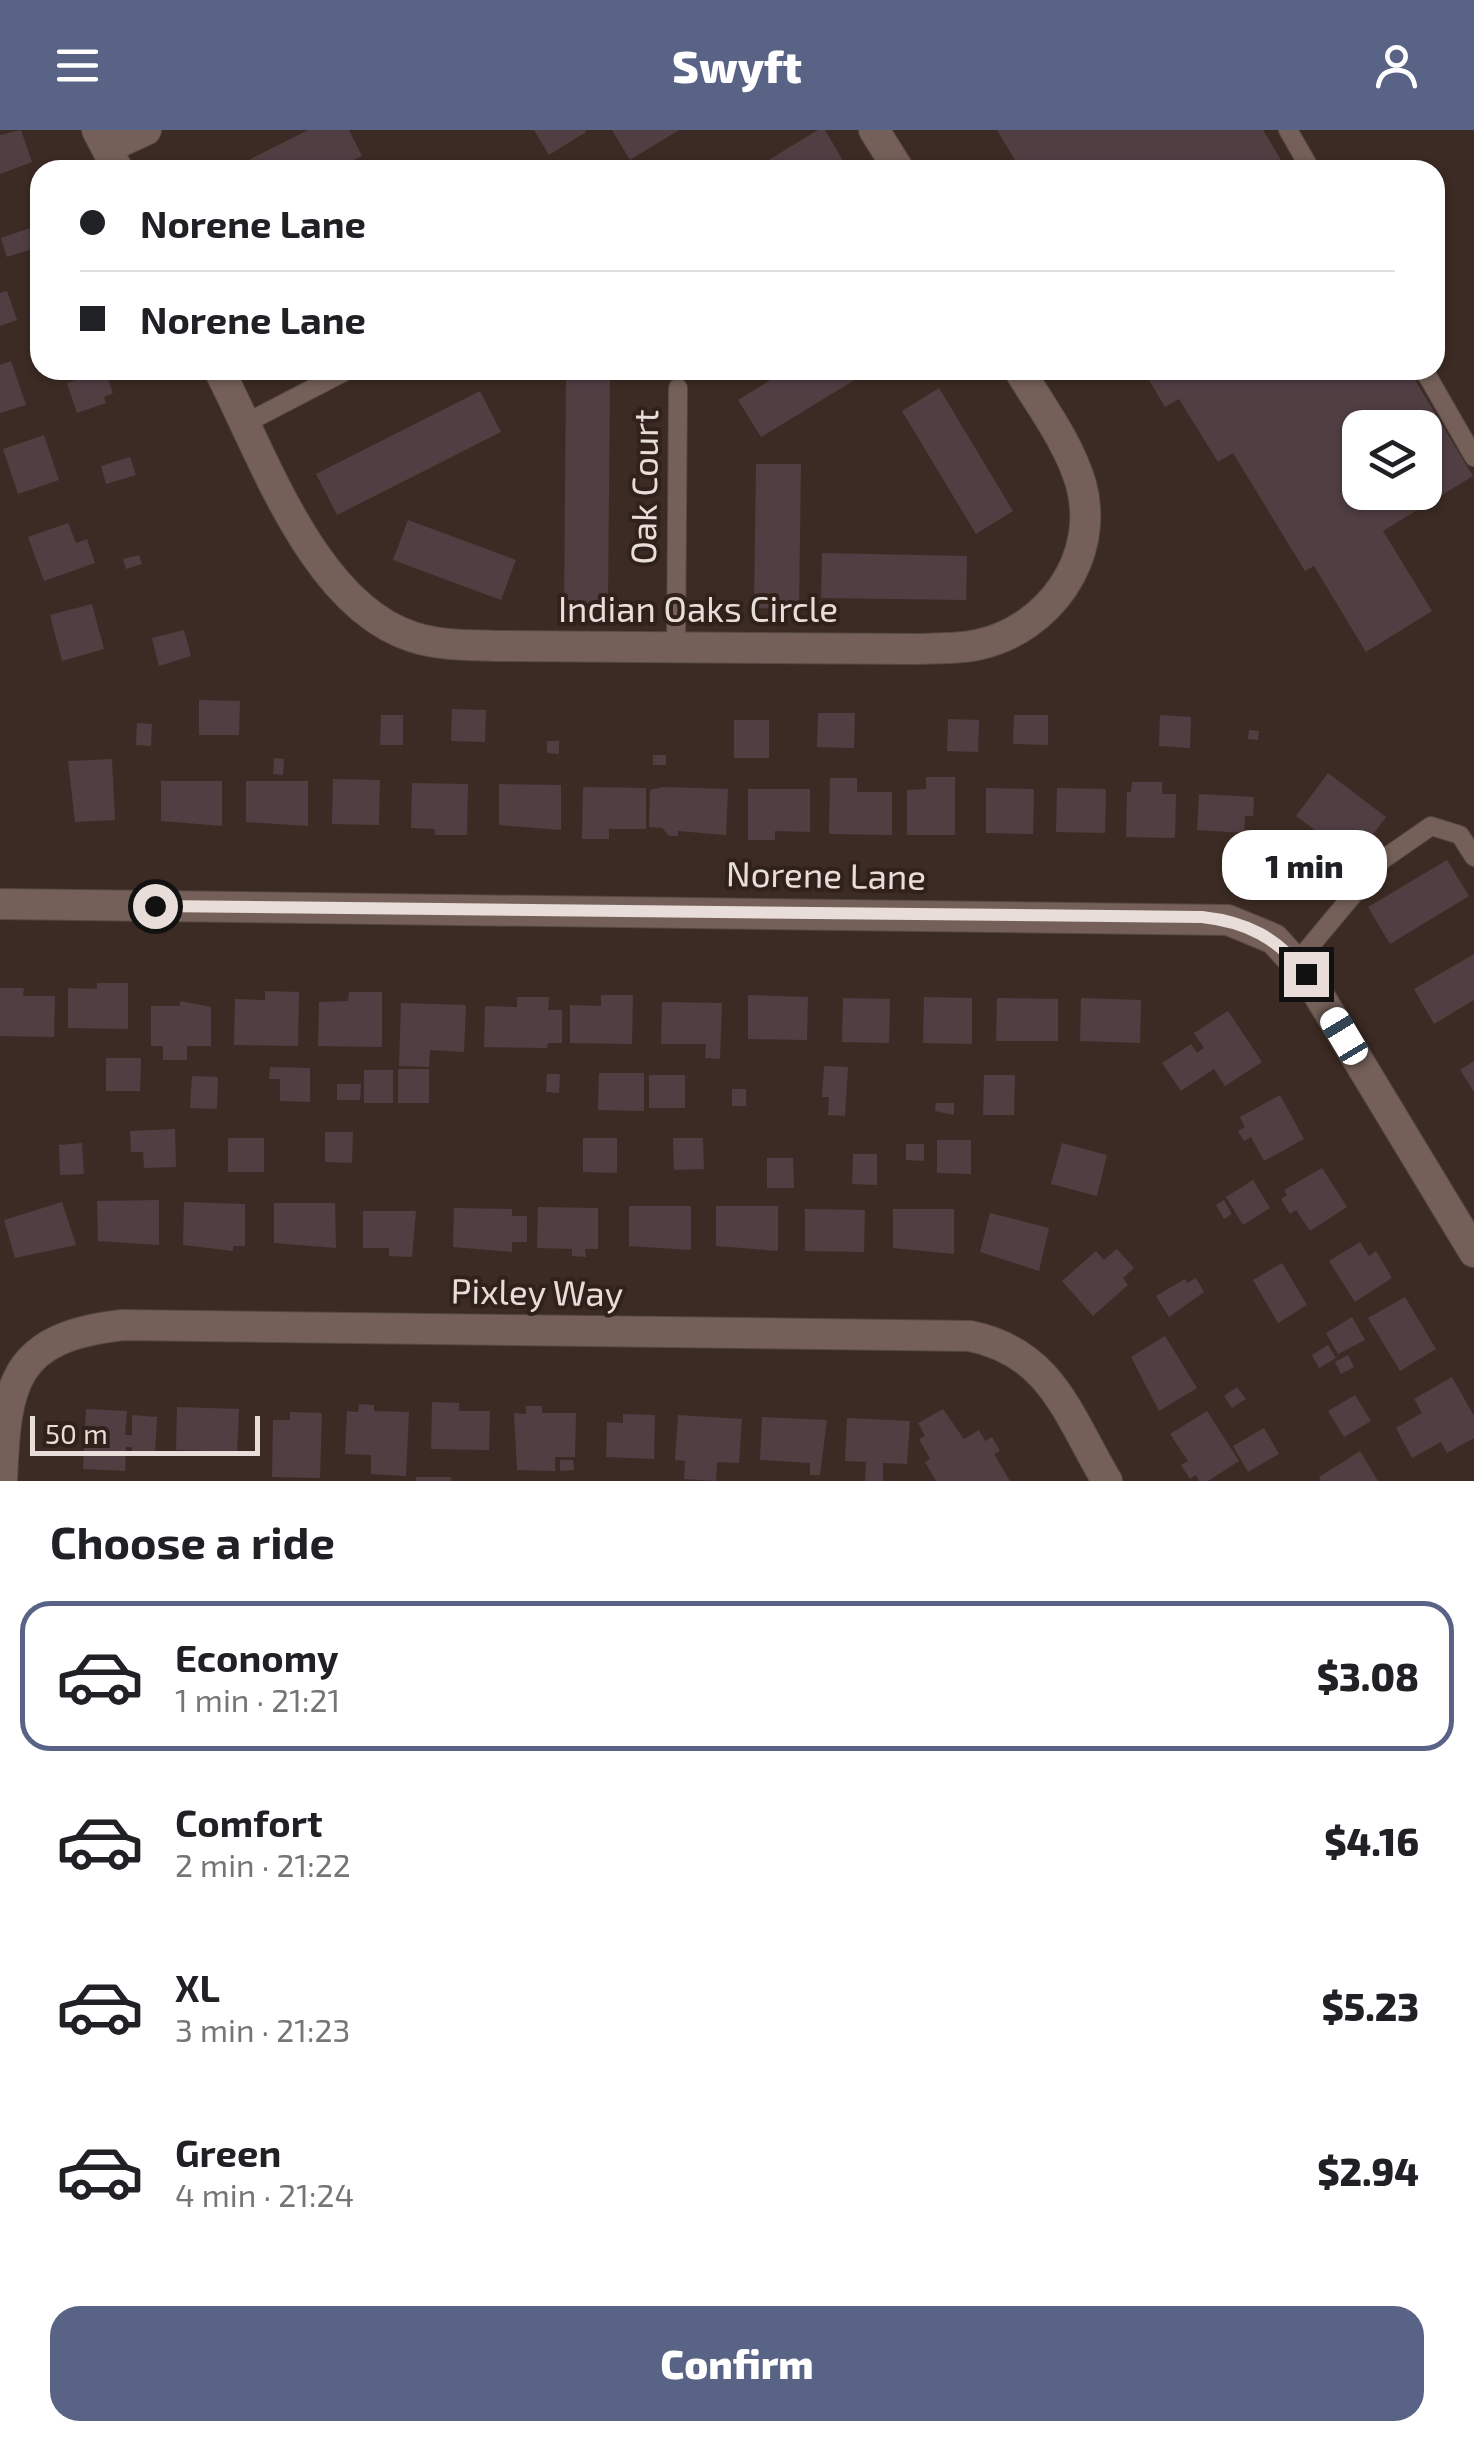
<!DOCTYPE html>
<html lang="en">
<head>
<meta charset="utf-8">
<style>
  body { margin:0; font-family:"Exo 2",sans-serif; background:#f6f6f6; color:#202124; height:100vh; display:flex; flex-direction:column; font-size:38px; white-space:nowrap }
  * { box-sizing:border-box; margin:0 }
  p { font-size:32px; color:#757577 }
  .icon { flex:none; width:55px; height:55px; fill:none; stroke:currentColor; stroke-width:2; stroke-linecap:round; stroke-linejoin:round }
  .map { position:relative; height:1351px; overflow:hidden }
  .panel { display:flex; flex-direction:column; background:#fff; flex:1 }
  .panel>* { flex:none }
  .guide { position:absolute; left:30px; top:30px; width:1415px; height:220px; border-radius:30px; box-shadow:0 2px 8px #0004; display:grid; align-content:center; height:220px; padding:0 50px; background:#fff }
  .buttons { position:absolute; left:1342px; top:280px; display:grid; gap:20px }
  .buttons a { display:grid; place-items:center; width:100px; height:100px; border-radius:20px; background:#fff; box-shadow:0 2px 8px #0004; font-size:50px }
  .scale { position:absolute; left:30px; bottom:25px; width:230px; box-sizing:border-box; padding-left:10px; border:5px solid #e8ddd8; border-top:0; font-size:28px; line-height:35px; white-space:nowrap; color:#e8ddd8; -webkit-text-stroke:8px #31211b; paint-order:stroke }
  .end { position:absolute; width:45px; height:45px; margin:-22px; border:12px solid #e8ddd8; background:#111; box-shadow:0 0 0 5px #111 }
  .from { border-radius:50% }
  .bubble { position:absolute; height:70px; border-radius:30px; background:#fff; box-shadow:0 2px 8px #0004; font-size:32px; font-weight:800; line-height:70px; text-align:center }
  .car { position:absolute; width:30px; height:60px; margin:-30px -15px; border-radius:12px; box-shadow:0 0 8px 2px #0007; background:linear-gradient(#fff 24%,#345 0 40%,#fff 0 76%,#345 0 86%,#fff 0) }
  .guide b { display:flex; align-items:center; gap:35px; height:95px; font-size:38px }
  .guide b+b { border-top:2px solid #e0e0e0 }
  .guide i { width:25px; height:25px; background:#202124 }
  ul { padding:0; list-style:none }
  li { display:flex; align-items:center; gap:30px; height:150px; margin:0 20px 15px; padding:0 30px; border:5px solid transparent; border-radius:30px }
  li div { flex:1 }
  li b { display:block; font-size:38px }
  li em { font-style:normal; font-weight:800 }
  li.current { border-color:#586386 }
  li>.icon { width:90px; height:90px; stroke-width:1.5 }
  h2 { padding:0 50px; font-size:45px; line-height:120px }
  .button { display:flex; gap:20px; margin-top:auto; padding:20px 50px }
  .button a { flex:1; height:115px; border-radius:30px; background:#586386; color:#fff; font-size:40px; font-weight:800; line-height:115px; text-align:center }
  header { display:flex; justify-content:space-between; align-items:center; height:130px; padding:0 50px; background:#586386; color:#fff; font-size:45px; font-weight:800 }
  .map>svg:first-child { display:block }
  .building { fill:#503e43; fill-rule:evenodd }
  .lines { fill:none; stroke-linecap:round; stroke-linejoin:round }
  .service-casing { stroke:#554842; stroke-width:20 }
  .minor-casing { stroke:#554842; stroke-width:32 }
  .service { stroke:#746059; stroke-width:18 }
  .minor { stroke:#746059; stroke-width:30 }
  .route { stroke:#e8ddd8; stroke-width:12 }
  .labels { text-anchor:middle; stroke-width:8; stroke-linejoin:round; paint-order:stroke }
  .street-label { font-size:35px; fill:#e8ddd8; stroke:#31211b }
</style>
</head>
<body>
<header><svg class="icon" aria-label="menu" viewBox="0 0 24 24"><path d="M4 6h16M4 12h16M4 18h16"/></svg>Swyft<svg class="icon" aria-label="person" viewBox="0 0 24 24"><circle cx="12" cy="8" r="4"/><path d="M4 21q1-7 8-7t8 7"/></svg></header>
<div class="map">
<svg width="1474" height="1351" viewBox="0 0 1474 1351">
  <rect width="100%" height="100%" fill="#3c2b24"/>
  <path class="building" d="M21,0L32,32L0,44V5Z
    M308,0H349L362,26L334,40H229Z
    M534,0H585L586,2L549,25Z
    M612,0H679L630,30Z
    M818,0H825L846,36L839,40H752Z
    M997,0H1263L1287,40H1021Z
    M33,97L39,117L7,127L1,108Z
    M7,161L17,190L0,196V163Z
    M11,231L26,275L0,283V235Z
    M787,240H871L761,307L738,270Z
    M1143,240H1409L1473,346L1383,401L1432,481L1366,522L1314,436L1305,441L1233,323L1218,332L1179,269L1165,277ZM1360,298H1425V362H1360Z
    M105,241L113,263L104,267L106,273L77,283L67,253Z
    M566,248H610L608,475H564Z
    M939,258L1013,381L976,404L902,281Z
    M480,261L501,302L337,385L316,344Z
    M44,305L59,350L18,364L3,319Z
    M130,327L136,345L106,354L101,336Z
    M756,334H801L799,479L754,478Z
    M408,390L516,430L501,470L393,430Z
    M68,393L76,413L87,409L95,433L44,451L28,407Z
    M822,423L967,426L966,470L821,468Z
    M139,425L142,434L126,439L123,429Z
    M92,474L104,519L62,531L50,485Z
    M184,500L191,526L159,536L152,508Z
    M199,570L240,571L239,605H199Z
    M452,579L486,580L485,612L451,611Z
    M818,583H855L854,618L817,617Z
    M381,585H403V615H380Z
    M1014,585H1048V615L1013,614Z
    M1160,585L1191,587L1190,618L1159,616Z
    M948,589L979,590L978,622L947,621Z
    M734,590H769V628H734Z
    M137,593L152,594L151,616L136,615Z
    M1249,600L1259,601L1258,610L1248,609Z
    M547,611H559V624L547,623Z
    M653,625H666V635H653Z
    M274,628L284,629L283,645L273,644Z
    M112,629L115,690L75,692L68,631Z
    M1328,643L1386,687L1354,729L1296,686Z
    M926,647H955V705H907V660L926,659Z
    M830,648H857V662H892V705L829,704Z
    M333,649L380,650L379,695L332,694Z
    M161,651H222V696L161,691Z
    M246,651H308V696L246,692Z
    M1132,652H1162V664H1176L1175,708L1126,707L1127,662H1131Z
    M412,653L468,654L467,705H435V699L411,698Z
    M499,654L561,655V700L499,695Z
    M583,657L646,658V699H609V709H582Z
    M663,657L728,659L726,705L678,701V706H669L662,698L649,697L650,660Z
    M986,658L1034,659L1033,704L986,703Z
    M1057,658L1106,659L1105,703L1056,702Z
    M748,659H810V702L775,701V710H748Z
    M1199,664L1254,667L1253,686H1245L1244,703L1197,700Z
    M1447,730L1469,766L1390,814L1368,777Z
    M1474,824V870L1434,894L1414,859Z
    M97,853H128V899L68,898V858L97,859Z
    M0,858H24L23,866H55L54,907L0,906Z
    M265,861L299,862L298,916L234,915L235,869L265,870Z
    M349,862H382V917L318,916L319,872L348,871Z
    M601,865H633L632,914L570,913V875L601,876Z
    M748,865L808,867L807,910L748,909Z
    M517,867H549L548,880H562V913H548L547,918L484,917L485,876L517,877Z
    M924,867L972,868V914L923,913Z
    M843,868L890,869L889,913L842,912Z
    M997,868L1058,869V911H996Z
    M1081,868L1141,870L1140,913L1080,911Z
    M180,871L211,877V916H187V930H163V916H151V876H180Z
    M662,872L722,873L720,929L705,928L706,914H661Z
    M401,873L466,875L464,922L430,920L429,937L399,936Z
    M1228,881L1262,932L1225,956L1214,939L1181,961L1162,933L1191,914L1197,923L1204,918L1194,903Z
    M106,928H141L140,961H106Z
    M1474,931V962L1460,940Z
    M824,936L848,937L845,986L828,985L829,967H822Z
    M270,937L310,938V972L280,971V949H269Z
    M398,939H429V973H398Z
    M364,940H393V973H364Z
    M599,943H644V981L598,980Z
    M547,944H560L559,963L546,962Z
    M649,945H685V978H649Z
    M984,945H1015L1014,985H983Z
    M192,946L218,947L217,979L190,978Z
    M337,954H361L360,970H337Z
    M732,959H746V976H732Z
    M1280,965L1304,1009L1264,1031L1251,1007L1244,1011L1238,1001L1245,997L1240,987Z
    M936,973H954V985L935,981Z
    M175,999L176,1037L144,1038L143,1022H131L130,1001Z
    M325,1002H353L352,1033L325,1032Z
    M228,1008H264V1042H228Z
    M583,1008H617V1043L583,1042Z
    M673,1008H703L704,1039L674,1040Z
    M937,1010H971V1044L937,1043Z
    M82,1013L84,1044L60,1045L59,1015Z
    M1062,1013L1107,1025L1097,1066L1051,1054Z
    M906,1014H924V1031L906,1030Z
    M853,1024H877V1055L852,1054Z
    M767,1028H793L794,1058H767Z
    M1322,1038L1347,1077L1310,1101L1296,1080L1290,1084L1281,1069L1287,1065L1284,1060Z
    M1253,1050L1270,1078L1243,1095L1226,1067Z
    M159,1070V1115L98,1111L97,1071Z
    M1224,1070L1232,1084L1224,1089L1216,1075Z
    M62,1072L76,1115L15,1128L4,1090Z
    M184,1072L245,1074V1116H233V1121L183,1115Z
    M274,1073H335L336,1118L274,1113Z
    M629,1076H691V1120L629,1116Z
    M716,1076H778V1121L716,1116Z
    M538,1077L598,1078V1119H585L586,1127L572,1126V1119L537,1118Z
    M454,1078L512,1079V1086H527V1112H512V1122L453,1117Z
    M805,1079L865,1080L864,1122L805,1121Z
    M893,1079H954V1124L893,1118Z
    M363,1081H416L412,1127L389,1126V1118H363Z
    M990,1083L1049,1098L1039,1141L980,1122Z
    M1360,1112L1369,1126L1376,1121L1392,1148L1355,1172L1329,1131Z
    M1117,1119L1134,1138L1123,1148L1128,1155L1093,1186L1062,1151L1096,1121L1104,1130Z
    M1282,1133L1307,1175L1278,1193L1253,1150Z
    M1196,1148L1204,1162L1169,1187L1156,1166L1185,1149L1187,1153Z
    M1405,1167L1436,1219L1400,1241L1368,1188Z
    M1352,1187L1365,1210L1338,1224L1326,1203Z
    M1165,1206L1197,1258L1159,1281L1131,1227Z
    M1328,1215L1336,1228L1319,1238L1312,1225Z
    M1348,1225L1354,1237L1341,1244L1335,1232Z
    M1452,1247L1474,1286V1308L1447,1323L1441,1312L1412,1328L1396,1298L1422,1283L1414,1269Z
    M1237,1257L1246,1269L1232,1278L1224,1266Z
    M1355,1265L1371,1291L1344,1307L1328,1281Z
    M432,1272L459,1273V1281H490L489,1320L431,1319Z
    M359,1274L374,1275V1281L409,1282L406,1346L371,1344V1325L345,1324L347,1281L358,1282Z
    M526,1276H542V1283H576L575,1327H555V1341L517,1340L514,1283L526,1284Z
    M177,1277L239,1279L237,1322L176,1320Z
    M86,1279L127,1281L125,1305H132V1285L157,1287L155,1325L132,1324V1317H126L125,1341L83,1339Z
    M943,1279L964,1309L979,1300L985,1311L992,1307L1000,1321L994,1324L1010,1351H936L925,1332L930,1329L919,1309L925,1306L918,1293Z
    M1207,1281L1239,1331L1208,1351H1199L1196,1345L1190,1349L1181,1335L1188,1331L1170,1304Z
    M290,1282L322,1283L320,1348L272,1347L273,1290H290Z
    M623,1284L655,1285L654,1329L606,1327L607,1292L623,1293Z
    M678,1285L742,1289L739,1333L717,1332L716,1351L684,1349L685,1331L675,1330Z
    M762,1287L827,1290L820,1345H810V1333L760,1330Z
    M847,1288L910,1291L907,1334L883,1333V1351H865L866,1332L845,1331Z
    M1264,1298L1279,1324L1248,1342L1233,1316Z
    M1360,1321L1378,1351H1321L1319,1347Z
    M560,1330H573L574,1340L560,1341Z
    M416,1347H451V1351H416Z"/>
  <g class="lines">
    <defs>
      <path id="service" d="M1288,0L1311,40
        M1424,240L1474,327
        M246,293L348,240
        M676,517L678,258
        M1297,832L1382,730L1431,696L1460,705L1474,727"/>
      <path id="minor" d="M97,0L118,40
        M874,0L899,40
        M107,18L146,0
        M219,240C263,325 314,476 413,507C441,516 469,515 497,516L916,519C936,518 958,519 977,515C1049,500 1101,427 1081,354C1069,313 1041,276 1019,240
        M0,774L1228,790L1274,809L1306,844L1474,1122
        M2,1351C6,1253 12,1207 123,1195L970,1206C1051,1222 1068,1285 1107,1351"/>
    </defs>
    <use href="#service" class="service-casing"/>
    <use href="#minor" class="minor-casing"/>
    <use href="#service" class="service"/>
    <use href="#minor" class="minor"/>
  </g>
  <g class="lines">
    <path class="route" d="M155,776L1202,787C1248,792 1277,808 1306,844"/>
  </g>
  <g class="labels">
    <g class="street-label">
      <text transform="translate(645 357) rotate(-89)" y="12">Oak Court</text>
      <text x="698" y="492">Indian Oaks Circle</text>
      <text transform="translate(826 746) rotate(1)" y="12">Norene Lane</text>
      <text transform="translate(537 1163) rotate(1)" y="12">Pixley Way</text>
    </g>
  </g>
</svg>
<div class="buttons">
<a><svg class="icon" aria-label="layers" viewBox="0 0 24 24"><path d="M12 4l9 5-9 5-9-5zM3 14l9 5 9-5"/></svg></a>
</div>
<div class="scale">50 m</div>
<i class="end from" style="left:155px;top:776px"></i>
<i class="end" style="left:1306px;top:844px"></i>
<div class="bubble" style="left:1222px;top:700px;width:165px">1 min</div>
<i class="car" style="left:1344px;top:906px;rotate:329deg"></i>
<div class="guide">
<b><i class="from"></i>Norene Lane</b>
<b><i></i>Norene Lane</b>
</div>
</div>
<section class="panel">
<h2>Choose a ride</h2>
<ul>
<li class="current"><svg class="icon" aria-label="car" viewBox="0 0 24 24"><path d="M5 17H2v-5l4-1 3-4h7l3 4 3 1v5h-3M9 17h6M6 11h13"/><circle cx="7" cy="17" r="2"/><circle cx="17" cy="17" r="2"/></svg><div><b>Economy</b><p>1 min · 21:21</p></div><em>$3.08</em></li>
<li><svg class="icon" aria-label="car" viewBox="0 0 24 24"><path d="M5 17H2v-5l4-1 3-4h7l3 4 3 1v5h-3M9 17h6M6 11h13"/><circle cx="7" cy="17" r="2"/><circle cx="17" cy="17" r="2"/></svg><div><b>Comfort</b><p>2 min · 21:22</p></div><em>$4.16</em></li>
<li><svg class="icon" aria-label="car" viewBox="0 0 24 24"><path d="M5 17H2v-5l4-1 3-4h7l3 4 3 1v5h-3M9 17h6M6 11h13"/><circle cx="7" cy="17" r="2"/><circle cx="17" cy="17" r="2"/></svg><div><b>XL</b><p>3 min · 21:23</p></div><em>$5.23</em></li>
<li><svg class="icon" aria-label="car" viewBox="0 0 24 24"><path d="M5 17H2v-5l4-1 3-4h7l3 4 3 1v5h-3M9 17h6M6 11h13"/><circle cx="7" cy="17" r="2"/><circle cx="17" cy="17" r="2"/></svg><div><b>Green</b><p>4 min · 21:24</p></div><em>$2.94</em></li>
</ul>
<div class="button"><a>Confirm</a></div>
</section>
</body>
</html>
